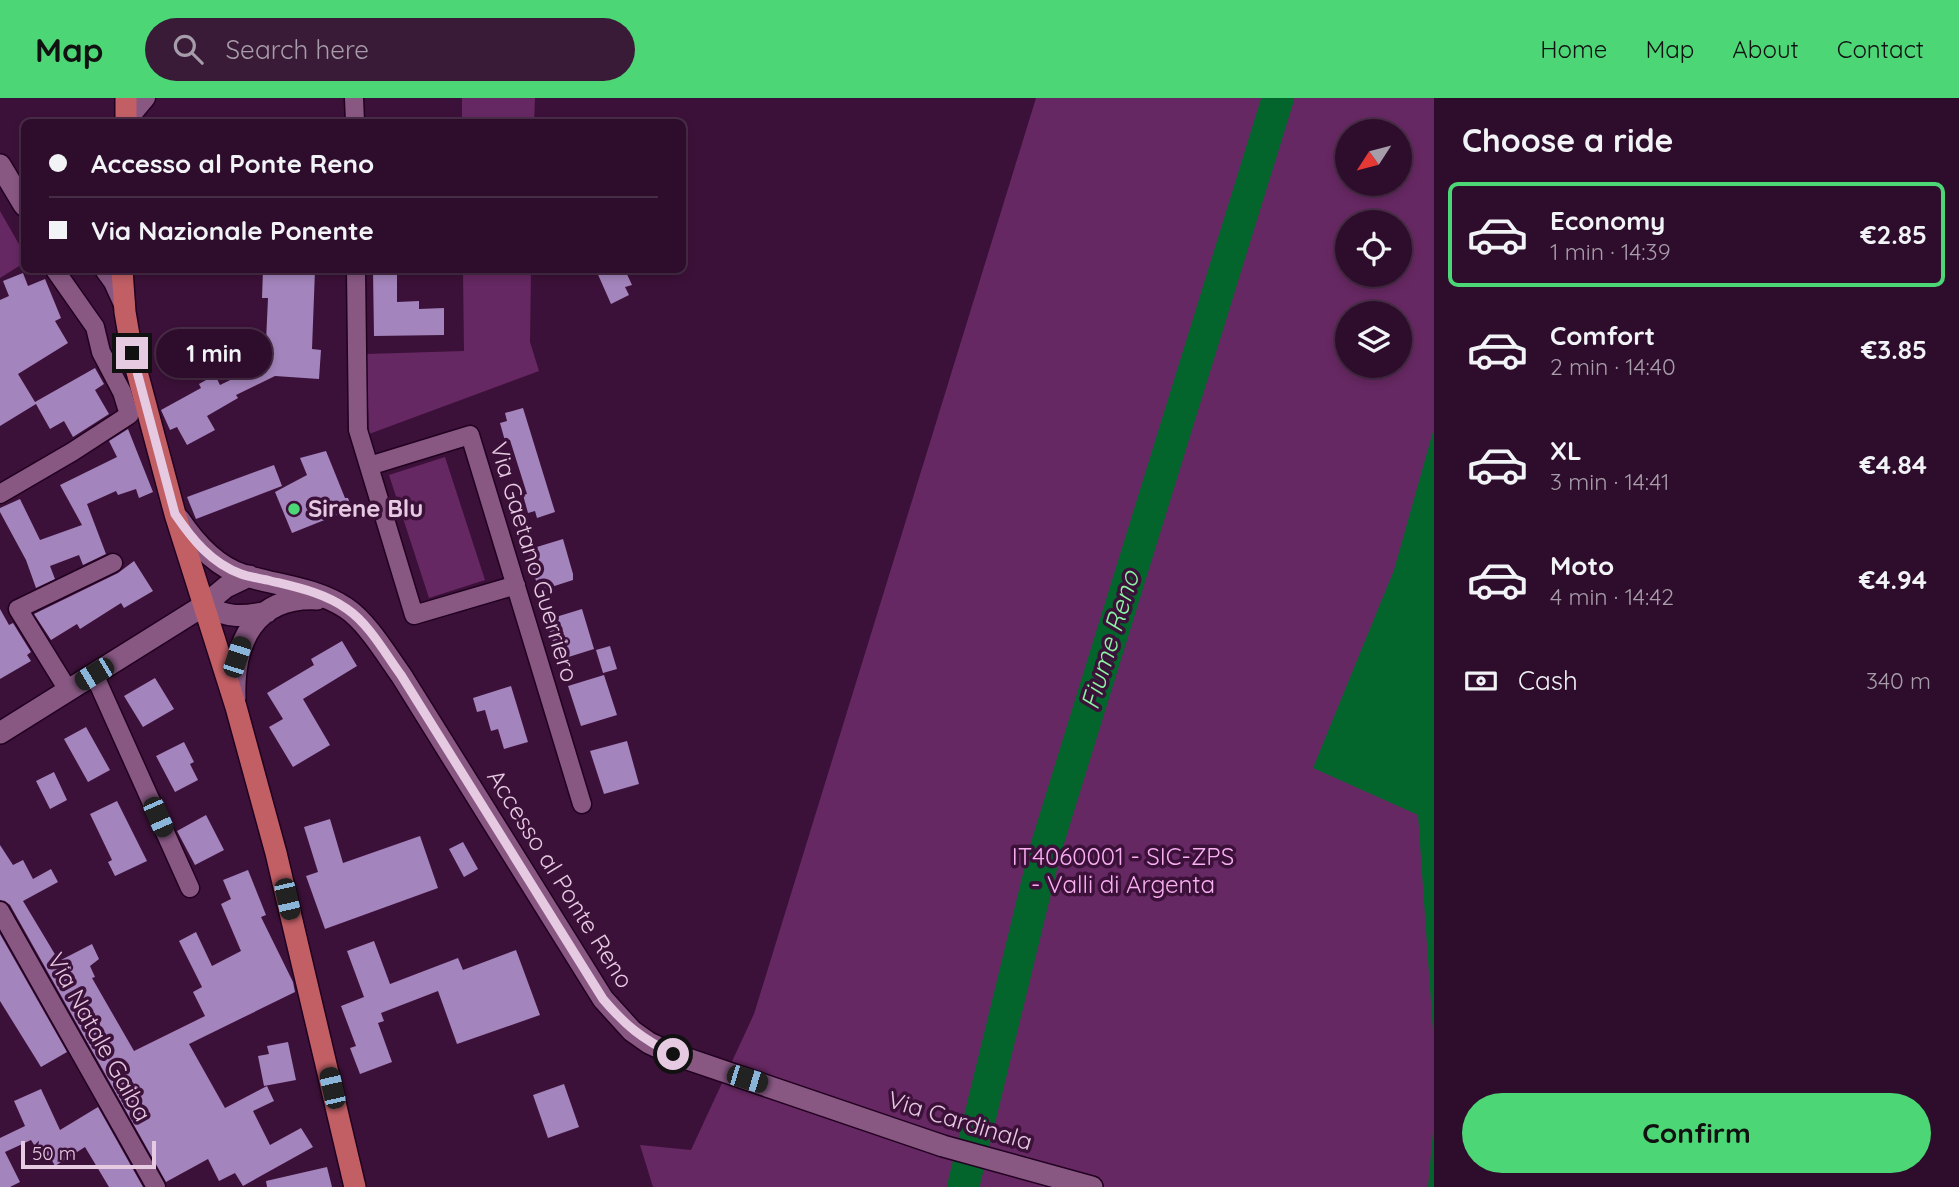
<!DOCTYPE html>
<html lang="en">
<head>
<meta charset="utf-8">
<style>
  body { margin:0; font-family:Quicksand,sans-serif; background:#391b37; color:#f1f3f6; height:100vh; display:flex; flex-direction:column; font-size:26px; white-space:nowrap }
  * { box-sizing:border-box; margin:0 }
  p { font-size:23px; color:#a79ca9 }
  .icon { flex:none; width:38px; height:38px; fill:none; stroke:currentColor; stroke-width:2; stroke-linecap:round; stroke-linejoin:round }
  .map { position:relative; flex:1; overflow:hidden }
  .panel { display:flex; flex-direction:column; background:#2d0d2b; width:525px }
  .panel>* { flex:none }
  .banner { position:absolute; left:21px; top:21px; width:665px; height:154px; border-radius:10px; box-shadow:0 4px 10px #0003,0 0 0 2px #482d47; display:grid; align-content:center; height:154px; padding:0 28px; background:#2d0d2b }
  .needle { width:46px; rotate:234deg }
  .buttons { position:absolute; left:1335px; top:21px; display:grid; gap:14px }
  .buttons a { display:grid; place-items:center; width:77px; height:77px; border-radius:50%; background:#2d0d2b; box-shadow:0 4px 10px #0003,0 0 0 2px #482d47; font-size:35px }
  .scale { position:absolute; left:21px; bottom:18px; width:135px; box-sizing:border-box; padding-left:7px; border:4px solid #e6cae2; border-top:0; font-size:19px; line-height:24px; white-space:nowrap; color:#e6cae2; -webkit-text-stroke:5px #3c1139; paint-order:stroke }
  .end { position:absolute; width:32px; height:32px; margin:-16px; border:9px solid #e6cae2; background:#111; box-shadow:0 0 0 4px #111 }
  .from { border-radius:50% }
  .bubble { position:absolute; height:49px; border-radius:24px; background:#2d0d2b; box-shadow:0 4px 10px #0003,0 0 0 2px #482d47; font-size:23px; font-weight:800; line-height:49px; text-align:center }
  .car { position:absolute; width:21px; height:42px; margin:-21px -10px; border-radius:9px; box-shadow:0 0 5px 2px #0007; background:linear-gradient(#222 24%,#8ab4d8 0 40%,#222 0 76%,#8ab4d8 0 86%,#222 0) }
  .banner b { display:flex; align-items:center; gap:24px; height:66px; font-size:26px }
  .banner b+b { border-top:2px solid #482d47 }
  .banner i { width:18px; height:18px; background:#f1f3f6 }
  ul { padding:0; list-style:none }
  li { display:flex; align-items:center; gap:21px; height:105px; margin:0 14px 10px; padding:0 14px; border:4px solid transparent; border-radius:10px }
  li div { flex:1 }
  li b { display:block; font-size:26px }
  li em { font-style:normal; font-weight:800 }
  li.selected { border-color:#4cd676 }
  li>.icon { width:63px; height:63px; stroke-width:1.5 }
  h2 { padding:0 28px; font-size:32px; line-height:84px }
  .pay { display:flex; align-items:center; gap:18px; height:77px; padding:0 28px; font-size:26px }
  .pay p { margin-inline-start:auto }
  .action { display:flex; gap:14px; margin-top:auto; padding:14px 28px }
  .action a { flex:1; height:80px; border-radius:42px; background:#4cd676; color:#111; font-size:28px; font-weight:800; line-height:80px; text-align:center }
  header { display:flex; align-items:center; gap:42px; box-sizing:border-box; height:98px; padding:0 35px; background:#4cd676; color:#111 }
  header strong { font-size:33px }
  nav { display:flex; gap:38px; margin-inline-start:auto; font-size:24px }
  .search { width:490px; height:63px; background:#391b37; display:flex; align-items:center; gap:18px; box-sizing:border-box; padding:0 24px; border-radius:38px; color:#a79ca9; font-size:26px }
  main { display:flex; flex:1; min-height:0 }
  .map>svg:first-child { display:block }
  .green { fill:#662862; fill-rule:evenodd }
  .water { fill:#03642c }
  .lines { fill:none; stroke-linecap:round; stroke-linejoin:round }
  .river { stroke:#03642c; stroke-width:32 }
  .building { fill:#a484bc }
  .street-casing { stroke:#210020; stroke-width:21 }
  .secondary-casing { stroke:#210020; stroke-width:24 }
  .primary-casing { stroke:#210020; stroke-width:24 }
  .street { stroke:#885883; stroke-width:18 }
  .secondary { stroke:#885883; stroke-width:21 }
  .primary { stroke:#c15f65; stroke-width:21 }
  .route { stroke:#e6cae2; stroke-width:9 }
  .poi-dot { fill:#4cd676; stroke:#3c1139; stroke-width:2.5 }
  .labels { text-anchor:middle; stroke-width:7; stroke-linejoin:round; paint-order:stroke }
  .poi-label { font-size:24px; font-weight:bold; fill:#e6cae2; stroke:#3c1139; text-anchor:start }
  .street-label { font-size:24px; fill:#e6cae2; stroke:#3c1139 }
  .park-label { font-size:24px; fill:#f9b0f2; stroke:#3c1139 }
  .water-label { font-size:26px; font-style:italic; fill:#8af4a3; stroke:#3c1139 }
</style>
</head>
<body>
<header>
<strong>Map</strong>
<div class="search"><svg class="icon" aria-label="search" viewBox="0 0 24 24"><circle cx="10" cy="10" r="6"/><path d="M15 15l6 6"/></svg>Search here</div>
<nav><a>Home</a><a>Map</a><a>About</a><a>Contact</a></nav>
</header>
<main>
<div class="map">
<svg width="1434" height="1089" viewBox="0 0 1434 1089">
  <rect width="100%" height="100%" fill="#3c1139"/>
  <path class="green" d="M462,0H535L534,24H462Z
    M1036,0H1434V1089H653L640,1047L691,1052L754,916ZM1348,33H1400V86H1348ZM1348,124H1400V177H1348ZM1348,215H1400V268H1348Z
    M0,113L24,155V165L0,180Z
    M463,172H531L530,244L539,273L369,336L366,256L464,253Z
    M445,359L485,482L429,500L389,377Z"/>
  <path class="water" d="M1434,330V948L1418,717L1313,670L1394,472Z
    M1434,1022V1089H1428Z"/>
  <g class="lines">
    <path class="river" d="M963,1089L1045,753L1278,0"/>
  </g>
  <path class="building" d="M263,172H315L312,251L321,252L319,281L275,278L236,297L238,300L207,318L215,332L187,347L177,329L170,332L161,312L201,290L199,286L215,277L220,287L265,265L268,200H262Z
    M373,172H397V204L419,203V211L444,210V237L374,238Z
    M596,172H625L632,187L625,189L629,197L611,206Z
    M23,175L28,188L45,181L61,220L55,223L68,245L18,276L35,304L95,270L104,286L95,292L109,316L73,339L64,323L50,331L36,306L0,328V202L9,198L3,183Z
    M523,310L555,414L537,420L535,413L528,415L523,397L527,396L510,342L505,343L500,325L507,323L505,315Z
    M128,331L153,394L139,400L136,391L118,397L116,393L87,406L106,456L83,467L79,457L50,468L55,481L36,490L26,462L0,414V410L20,401L40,442L82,427L60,387L117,359L109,343Z
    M326,353L345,400H348L352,411L292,435L275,394L307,377L300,360Z
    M274,367L282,388L196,421L187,399Z
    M563,441L573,476V482L539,493L527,452Z
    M134,463L153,493L124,510L121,505L80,531L77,526L51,542L34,516L118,475Z
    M0,511L9,527L13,525L31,554L27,557L31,563L0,581Z
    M582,511L594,551L559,562L546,522Z
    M342,543L357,568L303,601L330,647L293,669L269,629L283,621L267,595L314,567L311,561Z
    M610,548L617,571L603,575L596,552Z
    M604,577L617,617L581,628L568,588Z
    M155,580L174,611L143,629L124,598Z
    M511,588L528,644L504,651L498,631L491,633L485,612L477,614L473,600Z
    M86,629L110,672L88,684L64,641Z
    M627,643L639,686L604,696L590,653Z
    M184,644L194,664L190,666L198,682L175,694L156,658Z
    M54,674L67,702L50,711L36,683Z
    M117,703L147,763L115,778L108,764L112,762L90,716Z
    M206,717L224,752L195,767L177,733Z
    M330,721L343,765L420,738L438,790L325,831L306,778L318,774L304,729Z
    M463,744L478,771L464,779L449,751Z
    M0,747L13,767L23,762L33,781L51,771L58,784L23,803L59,863L92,846L99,861L90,868L95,879L92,880L134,953L205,918L193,894L202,889L179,843L196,834L212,868L241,853L221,806L231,801L223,782L248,772L266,817L261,819L293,884L295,894L189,946L225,1010L267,988L274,1003L253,1013L270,1047L301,1030L313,1049L243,1088L235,1075L219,1083L208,1061L166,1084L10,807L5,803L0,802Z
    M0,836L67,954L41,969L0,903Z
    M374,843L390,886L458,860L463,872L516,852L540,917L457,946L438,893L381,915L384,923L378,925L392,964L360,976L350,950L356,948L341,908L364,899L347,853Z
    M288,944L296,982L264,988L258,958L269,956L267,948Z
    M564,986L579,1029L548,1040L533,997Z
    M41,991L60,1032L98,1009L143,1089H109L85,1049L55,1068L49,1057L43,1061L31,1042L5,1054L20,1084L10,1089H0V1040L25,1028L14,1003Z
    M327,1069L332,1089H267L266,1083Z"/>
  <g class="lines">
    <defs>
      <path id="street" d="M354,0L355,24
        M129,24L131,18L146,0
        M356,172L358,332L414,517L516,487
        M369,368L470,337L582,706
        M0,396L72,354L129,317L122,294L101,254L95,229L55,172
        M94,576L190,790
        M68,592L18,511L113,465
        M0,813L156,1089"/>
      <path id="secondary" d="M0,67L24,107
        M106,172L114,183L124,205
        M179,421C195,445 215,468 243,477C279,488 313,489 346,510C367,524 386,556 401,577L603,901L632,933L649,945L673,956L943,1048L1092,1089
        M203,508C228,519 241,520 267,514
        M235,600C233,545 254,498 317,501
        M0,635L203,508L226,489L249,478"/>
      <path id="primary" d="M126,24V0
        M122,172L125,214L132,255L175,416L236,609L276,755L355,1089"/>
    </defs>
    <use href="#street" class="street-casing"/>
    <use href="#secondary" class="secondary-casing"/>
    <use href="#primary" class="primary-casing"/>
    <use href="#street" class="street"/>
    <use href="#secondary" class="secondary"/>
    <use href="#primary" class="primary"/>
  </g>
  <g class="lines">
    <path class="route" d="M132,255L175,416C192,441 211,465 241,476C249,479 258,480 267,482C295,489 323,494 347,511C369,526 385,555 401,577L603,901C625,927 642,941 673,956"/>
  </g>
  <circle class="poi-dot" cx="294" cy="411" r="7"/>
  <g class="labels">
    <g class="poi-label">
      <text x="308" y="419">Sirene Blu</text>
    </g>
    <g class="street-label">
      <text transform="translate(534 464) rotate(73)" y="8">Via Gaetano Guerriero</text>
      <text transform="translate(560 781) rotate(58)" y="8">Accesso al Ponte Reno</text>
      <text transform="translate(99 939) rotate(61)" y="8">Via Natale Gaiba</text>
      <text transform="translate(960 1023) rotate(17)" y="8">Via Cardinala</text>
    </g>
    <g class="park-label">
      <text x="1123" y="767">IT4060001 - SIC-ZPS<tspan x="1123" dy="28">- Valli di Argenta</tspan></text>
    </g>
    <g class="water-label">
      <text transform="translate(1110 542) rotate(-73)" y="9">Fiume Reno</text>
    </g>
  </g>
</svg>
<div class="buttons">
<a><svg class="needle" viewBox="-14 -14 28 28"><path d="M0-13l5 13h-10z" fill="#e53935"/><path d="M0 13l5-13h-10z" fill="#a79ca9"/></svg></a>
<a><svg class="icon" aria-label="locate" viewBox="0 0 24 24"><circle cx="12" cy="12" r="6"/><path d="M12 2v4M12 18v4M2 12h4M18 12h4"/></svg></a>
<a><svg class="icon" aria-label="layers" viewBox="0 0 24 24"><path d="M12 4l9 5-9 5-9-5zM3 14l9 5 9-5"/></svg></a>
</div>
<div class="scale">50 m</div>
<i class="end from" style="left:673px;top:956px"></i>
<i class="end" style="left:132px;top:255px"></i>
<div class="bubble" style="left:156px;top:231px;width:116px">1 min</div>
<i class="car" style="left:237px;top:559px;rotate:18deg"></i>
<i class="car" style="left:94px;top:576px;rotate:239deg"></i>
<i class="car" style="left:158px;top:719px;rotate:156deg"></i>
<i class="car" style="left:287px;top:801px;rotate:167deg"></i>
<i class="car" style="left:747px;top:981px;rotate:107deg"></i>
<i class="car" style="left:332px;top:990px;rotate:347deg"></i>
<div class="banner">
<b><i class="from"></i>Accesso al Ponte Reno</b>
<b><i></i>Via Nazionale Ponente</b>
</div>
</div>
<section class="panel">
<h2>Choose a ride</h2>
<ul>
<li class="selected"><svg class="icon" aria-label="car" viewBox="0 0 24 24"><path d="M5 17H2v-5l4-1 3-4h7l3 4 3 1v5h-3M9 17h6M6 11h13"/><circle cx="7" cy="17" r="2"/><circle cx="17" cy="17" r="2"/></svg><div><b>Economy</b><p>1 min · 14:39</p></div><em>€2.85</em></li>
<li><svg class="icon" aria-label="car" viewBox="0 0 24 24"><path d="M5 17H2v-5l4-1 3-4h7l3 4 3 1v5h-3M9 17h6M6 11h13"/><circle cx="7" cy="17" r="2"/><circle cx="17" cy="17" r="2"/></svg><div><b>Comfort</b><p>2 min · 14:40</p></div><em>€3.85</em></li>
<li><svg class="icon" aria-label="car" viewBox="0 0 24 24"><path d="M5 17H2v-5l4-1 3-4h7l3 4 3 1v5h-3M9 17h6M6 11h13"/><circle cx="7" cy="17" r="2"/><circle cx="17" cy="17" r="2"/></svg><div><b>XL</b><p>3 min · 14:41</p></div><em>€4.84</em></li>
<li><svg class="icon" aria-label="car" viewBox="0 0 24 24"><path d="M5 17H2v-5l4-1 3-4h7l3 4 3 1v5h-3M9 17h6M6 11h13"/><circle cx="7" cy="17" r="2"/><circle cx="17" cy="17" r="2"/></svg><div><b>Moto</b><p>4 min · 14:42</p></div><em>€4.94</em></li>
</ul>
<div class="pay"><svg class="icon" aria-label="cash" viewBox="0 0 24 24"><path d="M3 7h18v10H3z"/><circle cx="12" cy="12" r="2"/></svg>Cash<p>340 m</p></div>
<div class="action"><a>Confirm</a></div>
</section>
</main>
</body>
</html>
